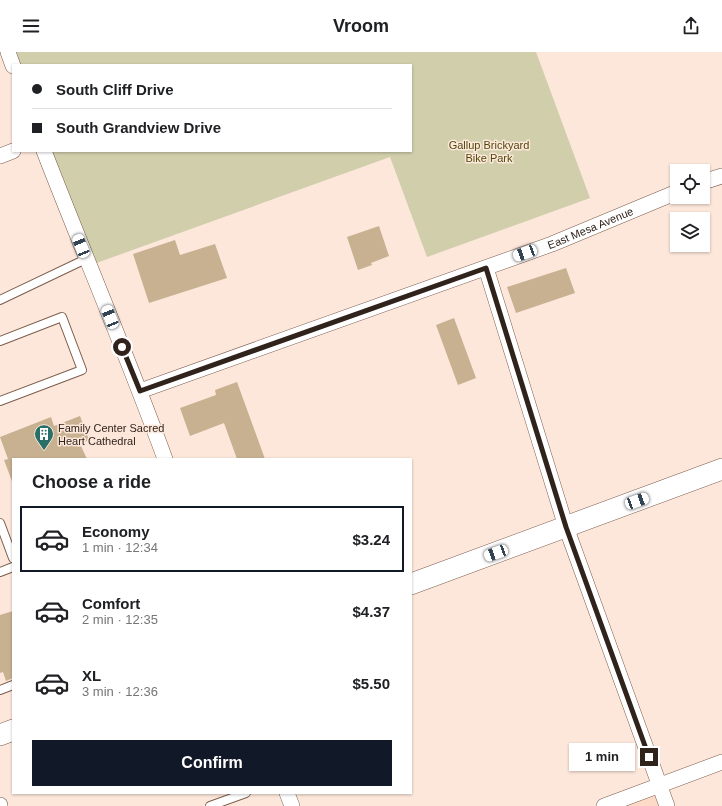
<!DOCTYPE html>
<html lang="en">
<head>
<meta charset="utf-8">
<style>
  body { margin:0; font-family:Helvetica,sans-serif; background:#f2f2f2; color:#202124; height:100vh; display:flex; flex-direction:column; font-size:15px; white-space:nowrap }
  * { box-sizing:border-box; margin:0 }
  p { font-size:13px; color:#757577 }
  .icon { flex:none; width:22px; height:22px; fill:none; stroke:currentColor; stroke-width:2; stroke-linecap:round; stroke-linejoin:round }
  .map { position:relative; flex:1; overflow:hidden }
  .side { position:absolute; left:12px; top:406px; width:400px; height:336px; display:flex; flex-direction:column; background:#fff; border-radius:0px; box-shadow:0 1px 3px #0004 }
  .side>* { flex:none }
  .banner { position:absolute; left:12px; top:12px; width:400px; height:88px; border-radius:0px; box-shadow:0 1px 3px #0004; display:grid; align-content:center; height:88px; padding:0 20px; background:#fff }
  .tools { position:absolute; left:670px; top:112px; display:grid; gap:8px }
  .tools a { display:grid; place-items:center; width:40px; height:40px; border-radius:0px; background:#fff; box-shadow:0 1px 3px #0004; font-size:20px }
  .end { position:absolute; width:18px; height:18px; margin:-9px; border:5px solid #30231c; background:#fff; box-shadow:0 0 0 2px #fff }
  .from { border-radius:50% }
  .bubble { position:absolute; height:28px; border-radius:0px; background:#fff; box-shadow:0 1px 3px #0004; font-size:13px; font-weight:800; line-height:28px; text-align:center }
  .car { position:absolute; width:12px; height:24px; margin:-12px -6px; border-radius:5px; box-shadow:0 0 3px 1px #0007; background:linear-gradient(#fff 24%,#345 0 40%,#fff 0 76%,#345 0 86%,#fff 0) }
  .banner b { display:flex; align-items:center; gap:14px; height:38px; font-size:15px }
  .banner b+b { border-top:1px solid #e0e0e0 }
  .banner i { width:10px; height:10px; background:#202124 }
  ul { padding:0; list-style:none }
  li { display:flex; align-items:center; gap:12px; height:66px; margin:0 8px 6px; padding:0 12px; border:2px solid transparent; border-radius:0px }
  li div { flex:1 }
  li b { display:block; font-size:15px }
  li em { font-style:normal; font-weight:800 }
  li.on { border-color:#111827 }
  li>.icon { width:36px; height:36px; stroke-width:1.5 }
  h2 { padding:0 20px; font-size:18px; line-height:48px }
  .primary-button { display:flex; gap:8px; margin-top:auto; padding:8px 20px }
  .primary-button a { flex:1; height:46px; border-radius:0px; background:#111827; color:#fff; font-size:16px; font-weight:800; line-height:46px; text-align:center }
  header { display:flex; justify-content:space-between; align-items:center; height:52px; padding:0 20px; background:#fff; font-size:18px; font-weight:800 }
  .map>svg:first-child { display:block }
  .built { fill:#fddac7 }
  .green { fill:#d0ceab }
  .building { fill:#c7b191 }
  .lines { fill:none; stroke-linecap:round; stroke-linejoin:round }
  .lane-casing { stroke:#7c5d4c; stroke-width:10 }
  .street-casing { stroke:#7c5d4c; stroke-width:16 }
  .secondary-casing { stroke:#7c5d4c; stroke-width:22 }
  .lane { stroke:#fff; stroke-width:8 }
  .street { stroke:#fff; stroke-width:15 }
  .secondary { stroke:#fff; stroke-width:21 }
  .route { stroke:#30231c; stroke-width:5 }
  .labels { text-anchor:middle; stroke-width:3; stroke-linejoin:round; paint-order:stroke }
  .park-label { font-size:11px; fill:#504a0a; stroke:#fde7db }
  .street-label { font-size:11px; fill:#30231c; stroke:#fde7db }
  .poi-label { font-size:11px; fill:#30231c; stroke:#fde7db; text-anchor:start }
</style>
</head>
<body>
<header><svg class="icon" aria-label="menu" viewBox="0 0 24 24"><path d="M4 6h16M4 12h16M4 18h16"/></svg>Vroom<svg class="icon" aria-label="share" viewBox="0 0 24 24"><path d="M12 15V3M7 8l5-5 5 5M5 13v7h14v-7"/></svg></header>
<div class="map">
<svg width="722" height="754" viewBox="0 0 722 754">
  <rect width="100%" height="100%" fill="#fde7db"/>
  <path class="built" d="M659,734L667,754H604Z"/>
  <path class="green" d="M13,0H536L590,146L427,205L390,105L91,213L50,99H411V13H18Z"/>
  <path class="building" d="M379,174L389,204L371,211L372,213L358,218L347,185Z
    M175,188L180,203L215,192L227,226L149,251L133,202Z
    M566,216L575,241L516,261L507,235Z
    M454,266L476,326L458,333L436,273Z
    M237,330L265,407H237L224,371L190,384L180,356L216,343L215,338Z
    M80,364L89,388L80,392L87,407H13V432L4,408L8,407L0,385L51,365L54,374Z
    M13,559V626L6,629L3,620L0,621V563Z"/>
  <g class="lines">
    <defs>
      <path id="lane" d="M0,248L86,207
        M0,289L62,265L82,318L0,349
        M0,471L13,506
        M0,520L13,515
        M0,638L13,633
        M210,754L246,741"/>
      <g id="street">
        <path d="M8,0L13,14"/>
        <path d="M44,99C84,202 127,303 165,407"/>
        <path d="M0,104L13,99"/>
        <path d="M703,130L722,124"/>
        <path d="M486,216L566,475L667,754"/>
        <path id="s1" d="M140,339L552,192L677,140"/>
        <path d="M287,741L292,754"/>
        <path d="M0,753V754"/>
        <path d="M604,754L722,710"/>
      </g>
      <path id="secondary" d="M411,532L722,417
        M0,683L13,678"/>
    </defs>
    <use href="#lane" class="lane-casing"/>
    <use href="#street" class="street-casing"/>
    <use href="#secondary" class="secondary-casing"/>
    <use href="#lane" class="lane"/>
    <use href="#street" class="street"/>
    <use href="#secondary" class="secondary"/>
  </g>
  <g class="lines">
    <path class="route" d="M122,295L140,339L486,216L566,475L649,705"/>
  </g>
  <defs>
    <symbol id="building-pin" viewBox="-11 -11 22 30"><path d="M0 17L-7.5 6A9.5 9.5 0 1 1 7.5 6Z" fill="#276f67" stroke="#fde7db"/><path d="M-4-6H4V6H1V3H-1V6H-4ZM-2.5-4.3h1.7v1.8h-1.7ZM.8-4.3h1.7v1.8H.8ZM-2.5-1h1.7V.8h-1.7ZM.8-1h1.7V.8H.8Z" fill="#fff"/></symbol>
  </defs>
  <g fill-rule="evenodd">
    <use href="#building-pin" x="33" y="371" width="22" height="30"/>
  </g>
  <g class="labels">
    <g class="park-label">
      <text x="489" y="97">Gallup Brickyard<tspan x="489" dy="13">Bike Park</tspan></text>
    </g>
    <g class="street-label">
      <text dy="4" stroke="none"><textPath href="#s1" startOffset="479">East Mesa Avenue</textPath></text>
    </g>
    <g class="poi-label">
      <text x="58" y="380">Family Center Sacred<tspan x="58" dy="13">Heart Cathedral</tspan></text>
    </g>
  </g>
</svg>
<div class="tools">
<a><svg class="icon" aria-label="locate" viewBox="0 0 24 24"><circle cx="12" cy="12" r="6"/><path d="M12 2v4M12 18v4M2 12h4M18 12h4"/></svg></a>
<a><svg class="icon" aria-label="layers" viewBox="0 0 24 24"><path d="M12 4l9 5-9 5-9-5zM3 14l9 5 9-5"/></svg></a>
</div>
<i class="end from" style="left:122px;top:295px"></i>
<i class="end" style="left:649px;top:705px"></i>
<div class="bubble" style="left:569px;top:691px;width:66px">1 min</div>
<i class="car" style="left:81px;top:194px;rotate:338deg"></i>
<i class="car" style="left:525px;top:201px;rotate:250deg"></i>
<i class="car" style="left:110px;top:265px;rotate:338deg"></i>
<i class="car" style="left:637px;top:449px;rotate:70deg"></i>
<i class="car" style="left:496px;top:501px;rotate:250deg"></i>
<div class="banner">
<b><i class="from"></i>South Cliff Drive</b>
<b><i></i>South Grandview Drive</b>
</div>
<section class="side">
<h2>Choose a ride</h2>
<ul>
<li class="on"><svg class="icon" aria-label="car" viewBox="0 0 24 24"><path d="M5 17H2v-5l4-1 3-4h7l3 4 3 1v5h-3M9 17h6M6 11h13"/><circle cx="7" cy="17" r="2"/><circle cx="17" cy="17" r="2"/></svg><div><b>Economy</b><p>1 min · 12:34</p></div><em>$3.24</em></li>
<li><svg class="icon" aria-label="car" viewBox="0 0 24 24"><path d="M5 17H2v-5l4-1 3-4h7l3 4 3 1v5h-3M9 17h6M6 11h13"/><circle cx="7" cy="17" r="2"/><circle cx="17" cy="17" r="2"/></svg><div><b>Comfort</b><p>2 min · 12:35</p></div><em>$4.37</em></li>
<li><svg class="icon" aria-label="car" viewBox="0 0 24 24"><path d="M5 17H2v-5l4-1 3-4h7l3 4 3 1v5h-3M9 17h6M6 11h13"/><circle cx="7" cy="17" r="2"/><circle cx="17" cy="17" r="2"/></svg><div><b>XL</b><p>3 min · 12:36</p></div><em>$5.50</em></li>
</ul>
<div class="primary-button"><a>Confirm</a></div>
</section>
</div>
</body>
</html>
